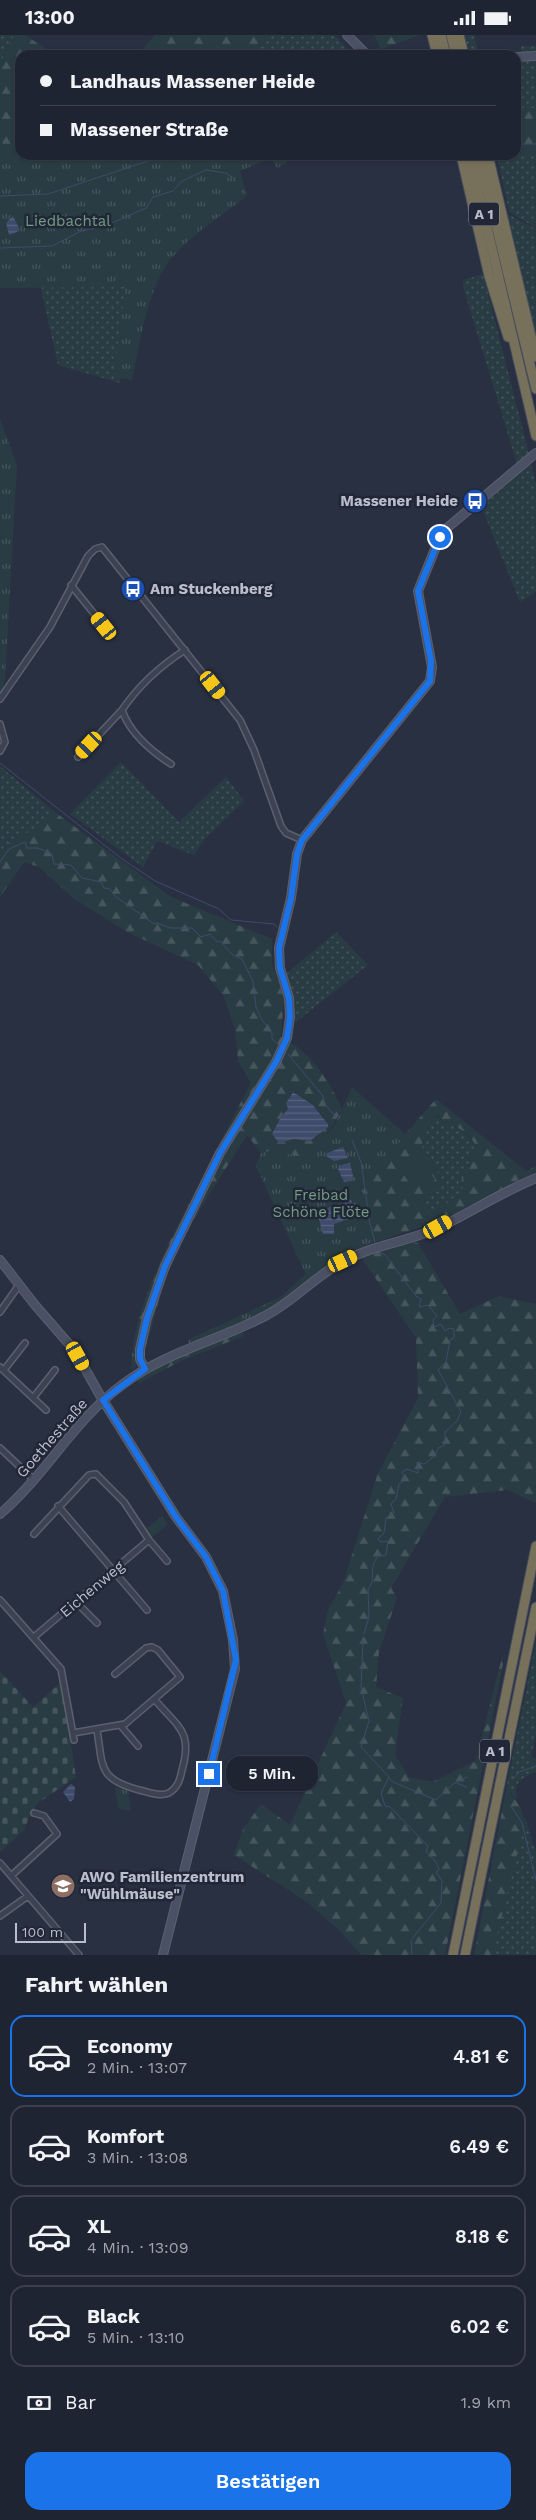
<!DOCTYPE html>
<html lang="de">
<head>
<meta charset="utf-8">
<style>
  body { margin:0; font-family:"Work Sans",sans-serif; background:#262c3a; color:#f1f3f6; height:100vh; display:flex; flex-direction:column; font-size:19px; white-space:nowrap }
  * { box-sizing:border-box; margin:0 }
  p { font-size:16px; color:#a1a4ac }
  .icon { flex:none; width:28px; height:28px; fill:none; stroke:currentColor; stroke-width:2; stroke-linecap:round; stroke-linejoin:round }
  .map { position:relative; height:1920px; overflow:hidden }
  .details { display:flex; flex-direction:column; background:#1e2432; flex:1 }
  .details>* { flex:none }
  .top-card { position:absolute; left:15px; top:15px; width:506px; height:110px; border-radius:15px; box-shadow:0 1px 4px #0004,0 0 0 1px #3c414d; display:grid; align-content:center; height:110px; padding:0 25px; background:#1e2432 }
  .scale { position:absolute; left:15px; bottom:12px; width:71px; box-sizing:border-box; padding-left:5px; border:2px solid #babecc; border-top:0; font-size:14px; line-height:18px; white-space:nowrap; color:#babecc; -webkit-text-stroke:4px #212737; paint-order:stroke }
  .end { position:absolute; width:22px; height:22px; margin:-11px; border:6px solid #1a73e8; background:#fff; box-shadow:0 0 0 2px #fff }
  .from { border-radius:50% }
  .bubble { position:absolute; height:35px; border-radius:15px; background:#1e2432; box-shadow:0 1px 4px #0004,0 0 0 1px #3c414d; font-size:16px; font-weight:600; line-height:35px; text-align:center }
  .car { position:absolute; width:15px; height:30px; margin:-15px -8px; border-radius:6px; box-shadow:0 0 4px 1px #0007; background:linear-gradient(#f5c518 24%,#345 0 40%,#f5c518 0 76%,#345 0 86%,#f5c518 0) }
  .top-card b { display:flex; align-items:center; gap:18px; height:48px; font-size:19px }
  .top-card b+b { border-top:1px solid #3c414d }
  .top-card i { width:12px; height:12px; background:#f1f3f6 }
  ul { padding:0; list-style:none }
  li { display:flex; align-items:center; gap:15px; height:82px; margin:0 10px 8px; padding:0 15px; border:2px solid #3c414d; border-radius:15px }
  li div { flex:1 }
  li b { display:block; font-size:19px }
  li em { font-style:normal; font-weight:600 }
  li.current { border-color:#1a73e8 }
  li>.icon { width:45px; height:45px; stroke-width:1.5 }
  h2 { padding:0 25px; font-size:22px; line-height:60px }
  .pay { display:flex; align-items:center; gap:12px; height:55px; padding:0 25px; font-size:19px }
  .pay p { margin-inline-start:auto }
  .button { display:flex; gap:10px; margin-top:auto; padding:10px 25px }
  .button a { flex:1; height:58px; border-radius:15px; background:#1a73e8; color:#fff; font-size:20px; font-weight:600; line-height:58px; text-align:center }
  .status { display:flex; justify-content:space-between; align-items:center; height:35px; padding:0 25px; background:#1e2432; direction:ltr }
  .status svg { height:14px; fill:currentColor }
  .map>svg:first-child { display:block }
  .grass { fill:url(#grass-dots) }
  .forest { fill:url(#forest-firs); fill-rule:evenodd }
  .cemetery { fill:url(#cemetery-stones) }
  .park { fill:url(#park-tufts) }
  .garden { fill:#2a3c43 }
  .water { fill:url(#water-rules) }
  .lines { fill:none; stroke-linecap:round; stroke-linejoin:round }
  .stream { stroke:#3f4b6a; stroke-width:1 }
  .street-casing { stroke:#5b606f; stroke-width:8 }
  .secondary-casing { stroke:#5b606f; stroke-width:10 }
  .highway-casing { stroke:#474d5c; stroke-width:11 }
  .street { stroke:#3d4252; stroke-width:5 }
  .secondary { stroke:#4b5164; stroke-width:8 }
  .highway { stroke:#77705a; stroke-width:9 }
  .route { stroke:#1a73e8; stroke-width:6 }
  .labels { text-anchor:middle; stroke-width:5; stroke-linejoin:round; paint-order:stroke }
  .shield { fill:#212737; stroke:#8c919f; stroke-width:1 }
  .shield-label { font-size:14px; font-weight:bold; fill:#babecc }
  .park-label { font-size:15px; fill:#729b82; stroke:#212737 }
  .poi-label { font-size:15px; font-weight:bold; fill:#babecc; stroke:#212737; text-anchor:start }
  .street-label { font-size:15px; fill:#babecc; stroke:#212737 }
</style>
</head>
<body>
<div class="status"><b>13:00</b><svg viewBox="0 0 49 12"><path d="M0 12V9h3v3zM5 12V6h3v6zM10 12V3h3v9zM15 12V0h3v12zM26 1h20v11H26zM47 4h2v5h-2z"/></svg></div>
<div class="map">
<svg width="536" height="1920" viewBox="0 0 536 1920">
  <defs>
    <pattern id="grass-dots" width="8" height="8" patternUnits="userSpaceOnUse" patternTransform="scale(1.25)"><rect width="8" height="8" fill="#2a3c43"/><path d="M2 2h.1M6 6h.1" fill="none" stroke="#47565d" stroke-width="1.8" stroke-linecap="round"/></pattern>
    <pattern id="forest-firs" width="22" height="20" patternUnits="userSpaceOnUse" patternTransform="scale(1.25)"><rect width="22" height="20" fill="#2a3c43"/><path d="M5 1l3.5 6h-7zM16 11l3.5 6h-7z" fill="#47565d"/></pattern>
    <pattern id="cemetery-stones" width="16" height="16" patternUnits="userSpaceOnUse" patternTransform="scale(1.25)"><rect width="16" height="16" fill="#2a3c43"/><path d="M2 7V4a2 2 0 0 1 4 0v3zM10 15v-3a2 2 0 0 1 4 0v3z" fill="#47565d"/></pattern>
    <pattern id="park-tufts" width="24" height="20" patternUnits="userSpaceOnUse" patternTransform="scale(1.25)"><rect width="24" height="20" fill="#2a3c43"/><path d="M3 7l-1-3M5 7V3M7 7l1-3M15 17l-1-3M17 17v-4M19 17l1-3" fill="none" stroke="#47565d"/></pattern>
    <pattern id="water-rules" width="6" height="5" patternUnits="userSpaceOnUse" patternTransform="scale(1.25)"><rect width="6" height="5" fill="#3f4b6a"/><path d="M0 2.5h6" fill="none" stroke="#59637e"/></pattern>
  </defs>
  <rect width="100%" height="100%" fill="#283042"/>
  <path class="grass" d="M0,0H14L0,28Z
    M269,0H334L347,14L338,20H252Z
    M464,0H474L479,20H482H469Z
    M521,11H536V19H521Z
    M536,23V73L516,74V24Z
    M536,120V193L509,177L497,121Z
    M508,179L536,194V305Z
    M483,239L529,419L517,429L464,255L463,245Z
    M40,249H127L126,295L120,348L58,330Z
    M531,429L536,450V557L520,567L481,471Z
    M121,727L179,787L226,742L244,766L203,806L194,820L157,806L143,832L70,779Z
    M0,731L52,775L35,794L13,805L0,816Z
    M336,897L368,930L296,987L293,983L286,939Z
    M436,1081L465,1098L475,1109L467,1138L459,1149L464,1154C453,1163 441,1175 429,1180L424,1165L443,1146L422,1112V1105Z
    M536,1606V1699L531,1724L536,1723V1737C522,1743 513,1747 517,1764L506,1755Z
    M525,1782L536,1817V1920H492Z"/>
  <path class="forest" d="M14,0H25L55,20H20V120L0,166V28Z
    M155,0H269L252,20H138Z
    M374,0H420L381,14Z
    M536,73V120L497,121L516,120V74Z
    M52,775L171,862L272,904V928L284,963L281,1002C310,1016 329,1045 342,1074C334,1092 317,1106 315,1125L269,1116L370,1203L363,1155L380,1128L436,1064L526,1136L536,1131V1136L439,1186L348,1216L250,1284L189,1308L188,1305L281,1262L306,1239L256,1131L261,1118L247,1100C216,1150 180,1199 162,1254C156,1273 146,1326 132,1335C128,1283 171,1203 195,1157C213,1120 232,1084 251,1048L238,1026L235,994L223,960L198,930L127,897L73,863L39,832L24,827L0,862V816L13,805L35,794ZM295,1057L303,1065L314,1070L328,1088L318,1101L310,1106L294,1104L279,1108L273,1099L281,1082L288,1074L286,1068L291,1058ZM436,1081H439L442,1088C455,1089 468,1097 475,1109L467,1138L459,1149L464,1154C453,1162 442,1175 429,1180L424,1165L441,1154L443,1146L422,1112V1105Z
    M404,1205L418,1208L460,1279L499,1261L536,1269V1468L507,1455L445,1462L391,1553L397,1563L379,1617L376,1652L403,1663L395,1720L409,1742L432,1747L476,1726L503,1618V1629L445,1920H361L339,1895L307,1867L234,1820L243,1794L261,1769L290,1790L346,1668L323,1599L328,1575L343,1548L378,1438L418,1363L416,1303L359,1219Z
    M242,1295L244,1301L183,1325L139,1348L136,1344L153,1332Z
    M506,1755C520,1768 526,1777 523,1796L492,1920H474Z"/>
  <path class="cemetery" d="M0,1636L33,1672L61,1647L76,1742L38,1768L32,1776L24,1795L0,1817Z"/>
  <path class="park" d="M0,108L20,112V120H300L277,133L271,123L240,136L247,161C218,184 177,207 160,241C145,272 139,311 132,345L114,342L125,252L0,253Z
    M0,384L17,430L5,644L0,663Z
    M352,1052L406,1100L380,1128L363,1155L371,1207C335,1222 315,1243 284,1265C256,1285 221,1296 189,1308L188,1305L281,1262L306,1239L256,1131L261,1118L269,1116L315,1124L316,1113L336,1088Z
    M162,1481L168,1489L151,1503L146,1494Z
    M115,1752L128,1756L131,1776L118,1773Z"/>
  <path class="garden" d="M423,1124L435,1145L421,1153L416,1145L410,1149L401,1136Z"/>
  <path class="water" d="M13,181L19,193L17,197L9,200L6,188Z
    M293,1057L313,1070L328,1089V1092L310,1106L294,1104L279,1108L272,1099L281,1082L288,1074L286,1068Z
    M343,1112L348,1123L334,1126L326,1121L327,1118Z
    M350,1128L354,1145L344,1147L338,1134L341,1130Z
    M351,1165L357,1181L334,1189V1199H323L317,1177Z
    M71,1749L75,1752L74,1764L70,1767L63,1757Z"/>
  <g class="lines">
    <path class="stream" d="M516,109H536
      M433,120H457
      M0,161L48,159L166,120
      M0,213L52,211L81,196L105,191L146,173L153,162L173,156L182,146L206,135L226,138L233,143
      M0,728L122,824L155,846L219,874L231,885L274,889L277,892
      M0,827L9,814L25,807L27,813H38L52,819L54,829L71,830L82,843L101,847L104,853L110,854L115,861L154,889L157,888L170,893H192L201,902L210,899L217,907L220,906L233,920L242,924L253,946L256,972L262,985L272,998V1004L279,1010L278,1013
      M288,1019L323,1061L325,1069L338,1085
      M352,1105L361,1127L370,1189L375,1207
      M364,1599L369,1582L368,1554L372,1548L373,1530L379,1518L383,1521L386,1520L388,1506L380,1507L378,1504L384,1498L386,1483L394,1478L391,1469L396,1464L399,1449L405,1445L402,1437L407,1434L418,1438L417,1427L424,1429L435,1421L438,1413L445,1410V1397L457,1386L461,1377L438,1335L446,1327L450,1305L454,1303V1294L449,1293L445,1296L441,1289L434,1292L433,1285L437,1281L428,1270L419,1272L421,1264L416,1261L385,1220L380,1217
      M363,1606L361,1653L369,1686L361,1712L389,1742L381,1758L385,1771L390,1772L428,1811L426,1817C432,1822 437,1827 439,1835L436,1837L442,1846L441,1868L411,1905L412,1920
      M389,1743L393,1747L436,1765L453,1749L467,1742
      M514,1743L519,1737L536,1731
      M457,1748L466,1752
      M511,1771L522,1788L536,1845"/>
    <defs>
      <path id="street" d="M71,550L104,591L110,594
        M0,664L50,592L88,521L95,514L102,512L240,685L254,715L281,791L286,798L302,805
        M0,689L5,707L0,716
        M78,722L122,675
        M171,729C151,716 130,699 122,675C139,650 160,631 185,615
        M0,1277L19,1250
        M0,1332L46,1375
        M4,1335L25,1308
        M33,1363L55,1335
        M0,1413L33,1444
        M58,1471L147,1575
        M34,1499L89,1440L96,1439L124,1467L149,1505L167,1526
        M0,1565L61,1634L74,1705
        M76,1567L97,1588
        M34,1602L149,1505
        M121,1691L138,1711
        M97,1695C103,1732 98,1744 139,1755C149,1757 159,1762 169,1758C178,1752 180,1745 182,1735C193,1697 179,1693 155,1665
        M73,1698L125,1689L180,1642L158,1615L152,1612L146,1613L115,1639
        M0,1828L79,1920
        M11,1841L57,1799L44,1781L34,1778
        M0,1881L28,1861"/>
      <path id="secondary" d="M347,0L367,20
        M516,22L536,21
        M0,1225L35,1270L75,1316L101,1362L176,1482L206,1522L223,1556L233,1605L235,1634L163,1920
        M145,1334L140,1324V1314L147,1283L165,1231L220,1118L276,1027L287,1003L290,982L289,963L280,933L279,913L291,863L297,819L302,805L430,646L432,632L418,556L440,502L447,493L536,418
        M0,1479C45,1441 74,1385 122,1350C165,1317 217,1306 265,1281C293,1267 314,1242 342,1227C372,1210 407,1207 438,1193C471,1177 502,1157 536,1143"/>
      <path id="highway" d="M432,0L437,20
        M441,0L446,20
        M451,0L456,20
        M459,0L464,20
        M461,120L489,241L508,302
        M470,120L536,401
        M479,120L536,354
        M488,120L536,322
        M453,1920L536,1511
        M465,1920L536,1572"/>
    </defs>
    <use href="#street" class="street-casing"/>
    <use href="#secondary" class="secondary-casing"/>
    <use href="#highway" class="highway-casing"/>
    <use href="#street" class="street"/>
    <use href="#secondary" class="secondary"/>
    <use href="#highway" class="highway"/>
  </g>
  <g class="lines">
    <path class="route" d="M209,1739L236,1625L223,1556L206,1522L176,1482L103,1365L145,1334L140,1324V1314L147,1283L165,1231L220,1118L276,1027L287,1003L290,982L289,963L280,933L279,913L291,863L297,819L302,805L430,646L431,626L418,556L440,502"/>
  </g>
  <defs>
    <symbol id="bus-disc" viewBox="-11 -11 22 22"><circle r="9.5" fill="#1a4fb4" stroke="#212737"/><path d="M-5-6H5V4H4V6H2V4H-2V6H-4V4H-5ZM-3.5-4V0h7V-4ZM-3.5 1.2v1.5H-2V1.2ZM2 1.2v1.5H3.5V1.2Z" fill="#fff"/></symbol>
    <symbol id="school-disc" viewBox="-11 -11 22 22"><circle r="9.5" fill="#8d6e63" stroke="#212737"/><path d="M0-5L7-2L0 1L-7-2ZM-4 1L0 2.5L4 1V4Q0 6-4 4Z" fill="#fff"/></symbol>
  </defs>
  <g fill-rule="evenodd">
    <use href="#bus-disc" x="461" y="452" width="28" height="28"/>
    <use href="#bus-disc" x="119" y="540" width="28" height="28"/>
    <use href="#school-disc" x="49" y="1837" width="28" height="28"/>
  </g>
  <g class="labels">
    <g class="shield">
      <rect x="469" y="167.5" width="30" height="23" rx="4"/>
      <rect x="480" y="1704.5" width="30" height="23" rx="4"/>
    </g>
    <g class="shield-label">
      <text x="484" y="184">A 1</text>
      <text x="495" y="1721">A 1</text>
    </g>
    <g class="park-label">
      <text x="68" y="191">Liedbachtal</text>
      <text x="321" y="1165">Freibad<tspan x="321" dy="17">Schöne Flöte</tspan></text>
    </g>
    <g class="poi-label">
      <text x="458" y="471" text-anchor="end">Massener Heide</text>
      <text x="150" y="559">Am Stuckenberg</text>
      <text x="80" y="1847">AWO Familienzentrum<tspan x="80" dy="17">"Wühlmäuse"</tspan></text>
    </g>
    <g class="street-label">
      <text transform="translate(52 1403) rotate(-49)" y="5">Goethestraße</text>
      <text transform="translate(92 1554) rotate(-40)" y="5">Eichenweg</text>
    </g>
  </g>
</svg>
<div class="scale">100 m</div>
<i class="end from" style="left:440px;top:502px"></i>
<i class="end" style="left:209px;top:1739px"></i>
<div class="bubble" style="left:226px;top:1721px;width:92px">5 Min.</div>
<i class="car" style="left:104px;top:591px;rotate:321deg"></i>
<i class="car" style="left:213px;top:650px;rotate:142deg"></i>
<i class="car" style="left:89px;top:710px;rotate:223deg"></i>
<i class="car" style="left:438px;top:1192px;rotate:61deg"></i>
<i class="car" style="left:343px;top:1226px;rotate:65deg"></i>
<i class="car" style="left:78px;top:1321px;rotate:151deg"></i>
<div class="top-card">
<b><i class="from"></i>Landhaus Massener Heide</b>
<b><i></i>Massener Straße</b>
</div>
</div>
<section class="details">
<h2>Fahrt wählen</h2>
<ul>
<li class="current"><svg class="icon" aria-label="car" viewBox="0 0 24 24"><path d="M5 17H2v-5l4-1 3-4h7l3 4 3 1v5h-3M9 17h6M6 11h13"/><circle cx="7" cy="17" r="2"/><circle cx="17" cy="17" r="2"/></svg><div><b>Economy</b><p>2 Min. · 13:07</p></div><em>4.81 €</em></li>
<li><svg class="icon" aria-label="car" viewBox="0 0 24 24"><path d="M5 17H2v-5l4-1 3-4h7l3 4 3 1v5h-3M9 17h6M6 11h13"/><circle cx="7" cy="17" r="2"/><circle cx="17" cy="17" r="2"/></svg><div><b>Komfort</b><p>3 Min. · 13:08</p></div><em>6.49 €</em></li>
<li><svg class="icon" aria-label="car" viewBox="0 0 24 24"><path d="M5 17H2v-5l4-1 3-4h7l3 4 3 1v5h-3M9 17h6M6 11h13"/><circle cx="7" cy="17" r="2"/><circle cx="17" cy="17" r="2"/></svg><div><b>XL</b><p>4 Min. · 13:09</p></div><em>8.18 €</em></li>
<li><svg class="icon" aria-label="car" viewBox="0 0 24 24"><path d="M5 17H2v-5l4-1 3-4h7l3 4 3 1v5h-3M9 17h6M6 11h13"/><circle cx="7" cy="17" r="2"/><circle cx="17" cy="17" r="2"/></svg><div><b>Black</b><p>5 Min. · 13:10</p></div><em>6.02 €</em></li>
</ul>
<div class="pay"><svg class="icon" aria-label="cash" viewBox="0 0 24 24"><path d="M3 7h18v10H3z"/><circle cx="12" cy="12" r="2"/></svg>Bar<p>1.9 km</p></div>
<div class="button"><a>Bestätigen</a></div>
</section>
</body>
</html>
